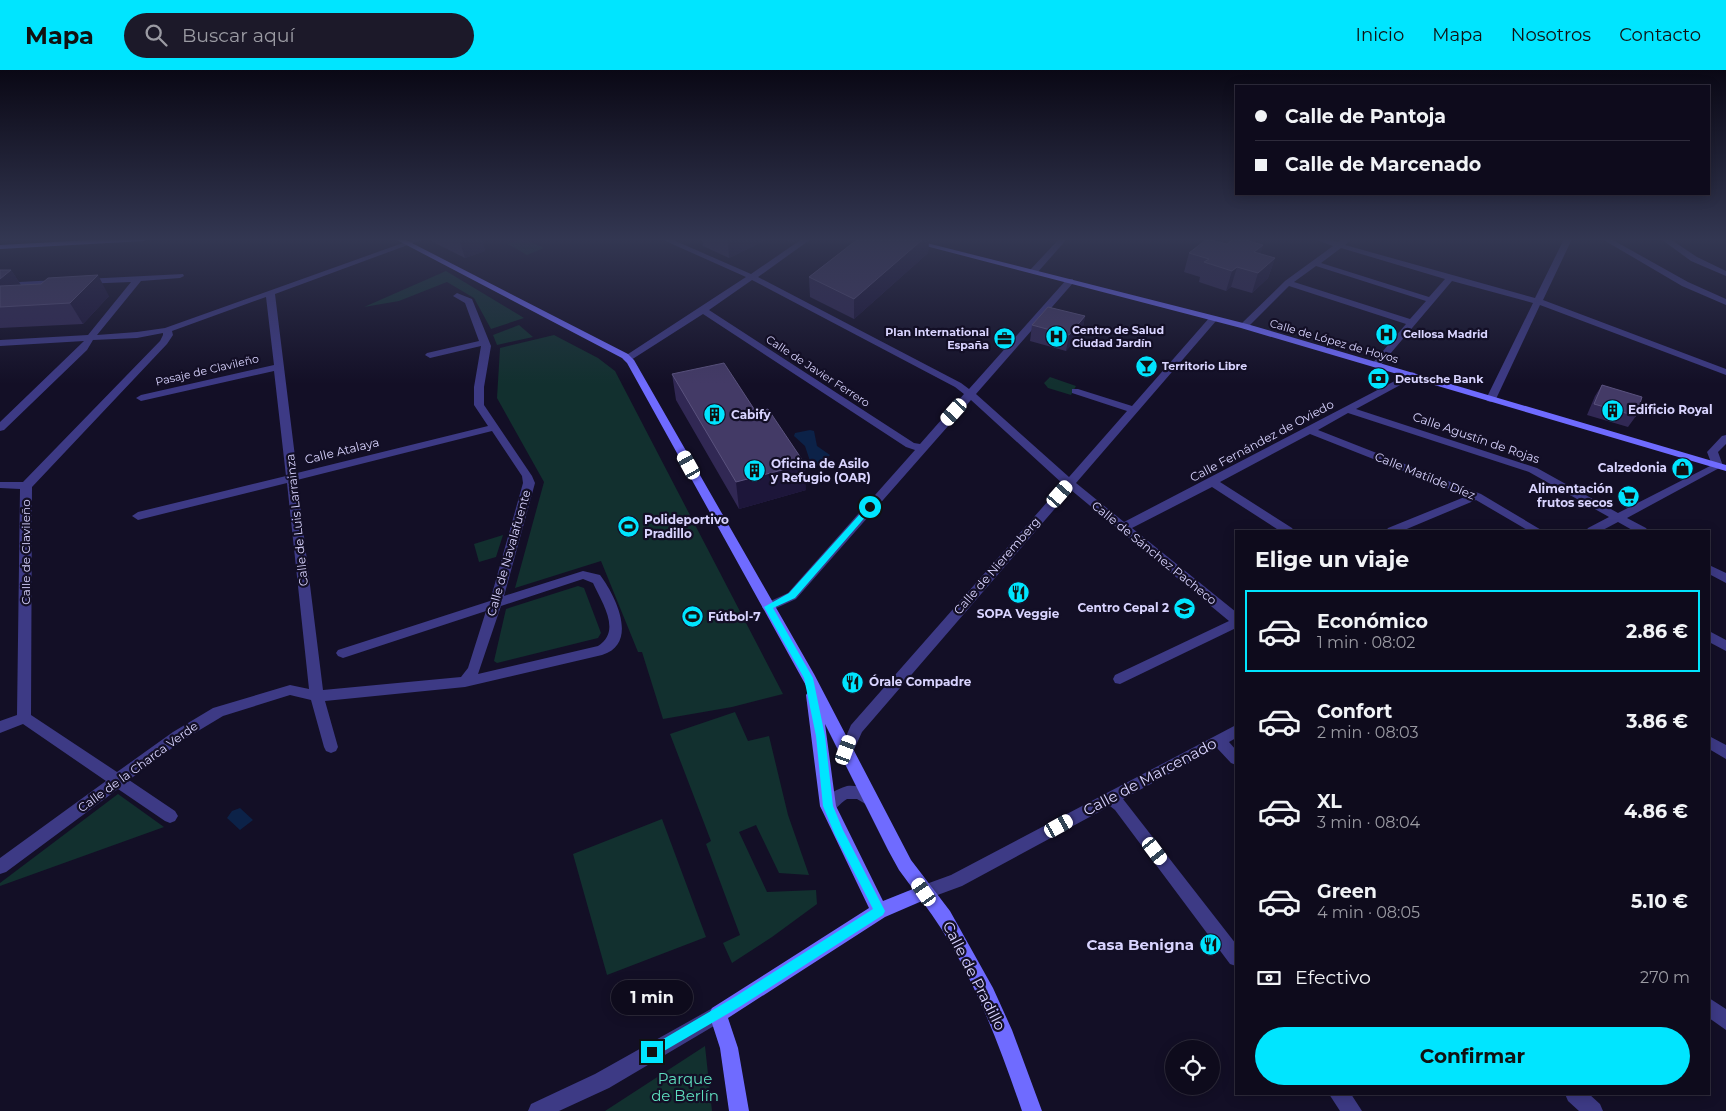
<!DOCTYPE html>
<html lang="es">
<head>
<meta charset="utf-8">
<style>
  body { margin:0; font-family:Montserrat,sans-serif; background:#1c1929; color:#f1f3f6; height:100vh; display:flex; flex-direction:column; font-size:19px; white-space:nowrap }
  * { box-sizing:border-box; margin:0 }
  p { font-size:16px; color:#9b9ba3 }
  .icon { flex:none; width:28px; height:28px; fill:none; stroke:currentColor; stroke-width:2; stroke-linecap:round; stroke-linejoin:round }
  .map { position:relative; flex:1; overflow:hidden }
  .drawer { position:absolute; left:1235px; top:460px; width:475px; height:565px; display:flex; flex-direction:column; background:#0e0b1c; border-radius:0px; box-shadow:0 2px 12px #0003,0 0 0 1px #2e2b3b }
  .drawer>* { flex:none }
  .guide { position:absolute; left:1235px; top:15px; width:475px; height:110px; border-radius:0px; box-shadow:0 2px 12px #0003,0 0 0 1px #2e2b3b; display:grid; align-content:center; height:110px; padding:0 20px; background:#0e0b1c }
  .fabs { position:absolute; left:1165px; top:970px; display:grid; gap:10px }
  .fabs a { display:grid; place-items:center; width:55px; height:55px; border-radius:50%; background:#0e0b1c; box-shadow:0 2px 12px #0003,0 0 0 1px #2e2b3b; font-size:25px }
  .end { position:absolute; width:22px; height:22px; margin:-11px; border:6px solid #00e5ff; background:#111; box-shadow:0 0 0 2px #111 }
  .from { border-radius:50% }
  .bubble { position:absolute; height:35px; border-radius:18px; background:#0e0b1c; box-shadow:0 2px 12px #0003,0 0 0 1px #2e2b3b; font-size:16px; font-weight:700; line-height:35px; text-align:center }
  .car { position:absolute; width:15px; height:30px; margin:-15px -8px; border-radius:6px; box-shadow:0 0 4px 1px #0007; background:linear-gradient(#fff 24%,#345 0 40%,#fff 0 76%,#345 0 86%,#fff 0) }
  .guide b { display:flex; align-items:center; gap:18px; height:48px; font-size:19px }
  .guide b+b { border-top:1px solid #2e2b3b }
  .guide i { width:12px; height:12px; background:#f1f3f6 }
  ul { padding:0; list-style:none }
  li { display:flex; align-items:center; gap:15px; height:82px; margin:0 10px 8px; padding:0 10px; border:2px solid transparent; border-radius:0px }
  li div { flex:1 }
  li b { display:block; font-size:19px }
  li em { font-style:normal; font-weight:700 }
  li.on { border-color:#00e5ff }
  li>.icon { width:45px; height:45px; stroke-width:1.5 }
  h2 { padding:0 20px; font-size:22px; line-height:60px }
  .pay { display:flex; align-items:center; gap:12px; height:55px; padding:0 20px; font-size:19px }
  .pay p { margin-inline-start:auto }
  .action { display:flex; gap:10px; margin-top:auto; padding:10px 20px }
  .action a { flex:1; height:58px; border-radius:30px; background:#00e5ff; color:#111; font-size:20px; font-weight:700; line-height:58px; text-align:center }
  header { display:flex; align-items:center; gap:30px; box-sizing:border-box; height:70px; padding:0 25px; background:#00e5ff; color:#111 }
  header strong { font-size:24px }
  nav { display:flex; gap:28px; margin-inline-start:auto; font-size:18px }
  .search { width:350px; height:45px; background:#1c1929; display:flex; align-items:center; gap:12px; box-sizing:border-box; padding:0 18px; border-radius:28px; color:#9b9ba3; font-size:19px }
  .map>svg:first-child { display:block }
  .green { fill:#12302f }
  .water { fill:#0c2248 }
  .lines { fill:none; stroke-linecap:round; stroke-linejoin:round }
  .street { fill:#3d3a85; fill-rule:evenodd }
  .secondary { fill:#6f6bff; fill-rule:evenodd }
  .wall { fill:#312854 }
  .shaded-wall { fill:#1d163a }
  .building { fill:#433a66; stroke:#5a527e }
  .route { fill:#00e5ff }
  .labels { text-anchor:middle; stroke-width:4.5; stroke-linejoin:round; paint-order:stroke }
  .far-poi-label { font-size:11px; font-weight:bold; fill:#d9d4ff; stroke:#130f26; text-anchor:start }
  .far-street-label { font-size:11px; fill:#d9d4ff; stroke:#130f26 }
  .poi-label { font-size:12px; font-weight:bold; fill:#d9d4ff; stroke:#130f26; text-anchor:start }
  .street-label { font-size:12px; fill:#d9d4ff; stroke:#130f26 }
  .near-street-label { font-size:15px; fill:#d9d4ff; stroke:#130f26 }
  .near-poi-label { font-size:15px; font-weight:bold; fill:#d9d4ff; stroke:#130f26; text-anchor:end }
  .near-park-label { font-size:15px; fill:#5fe0c0; stroke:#130f26 }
</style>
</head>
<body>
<header>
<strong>Mapa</strong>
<div class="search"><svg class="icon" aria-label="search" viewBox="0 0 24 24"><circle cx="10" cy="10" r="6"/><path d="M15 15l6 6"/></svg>Buscar aquí</div>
<nav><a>Inicio</a><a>Mapa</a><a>Nosotros</a><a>Contacto</a></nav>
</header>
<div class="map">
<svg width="1726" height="1041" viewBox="0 0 1726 1041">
  <rect width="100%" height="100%" fill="#130f26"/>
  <path class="green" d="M522,169H524L544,178L527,185L508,174Z
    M446,201L524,248L491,259L474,228L447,212L399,231L364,237Z
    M519,255L533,267L497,275L493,265Z
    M554,265L598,288L615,301L783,624L732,637L663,649L642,582H638L601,491L515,518L544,412L497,328L500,278Z
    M1050,307L1076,316L1071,325L1048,318L1044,313Z
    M503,465L496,487L479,492L474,474Z
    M578,516L584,518L601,563L598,568L497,593L494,591L506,539Z
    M735,642L748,671L769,666L788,745L809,805L779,803L756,755L739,762L767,822L816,820L817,834L772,867L732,893L723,873L740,865L706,774L711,771L670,664Z
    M118,724L164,757L0,816V813Z
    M662,749L706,867L607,905L573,784Z
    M705,976L712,1041H605Z"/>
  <path class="water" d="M810,360L814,361L817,376L830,385L822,393L817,395L810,391L805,376L794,366L795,363Z
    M240,738L253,750L240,760L227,748L232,741Z"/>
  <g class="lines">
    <path class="street" d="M414,169H424L275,224L297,403L488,356L474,335V317L481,276L430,288L425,285L427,283L479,271L465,233L453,226L457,223L472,229L491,276L484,317V335L532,406L535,413L504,526L583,501L600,505C616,526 639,574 602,585L465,617L325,631L338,677L336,681L331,683L326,681L324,677L311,630L290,625L223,646L183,670L129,710L175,741L178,746L175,751L170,753L165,751L118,719L6,802L0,804V788L106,711L23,654L0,663V651L17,645L20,419L0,418V412H23L160,271L163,265V263L137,268L93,270L87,280L4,360L0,361V352L84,271L0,276V270L88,265L131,212L82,214V210L85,209L183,204L184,206L180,208L141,211L97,265L137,262L165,258ZM266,227L274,295L141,325L136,328L141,331L274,301L286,406L138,442L132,446L138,450L287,413L309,619L290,615L213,638L173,662L117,702L31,645L32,417L167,274L173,265L172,261ZM492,361L522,406L523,413L490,531L338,580L336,583L338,586L343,588L486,541L468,598L461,607L323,620L297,410ZM583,509L593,513C602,533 622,561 598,576L478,604L501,536Z
      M661,169H671L751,204L802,169H811L758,207L961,313L969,319L1067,209H1073V213L976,324L1069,407L1127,341L1072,323V319H1078L1132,336L1210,247H1216V251L1076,413L1124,452L1412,302L1415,303V307L1356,339L1537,398L1618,443L1712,395L1707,382L1722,366L1726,365V374L1718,382L1723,396L1627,448L1646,458L1648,461H1634L1618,452L1601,461H1586L1588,458L1609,447L1529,402L1348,343L1318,360L1481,424L1543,461H1529L1476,430L1402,461H1386L1388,458L1467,426L1310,364L1220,412L1292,458L1294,461H1280L1212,417L1132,458L1236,542V558L1120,614L1115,613L1113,609L1115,605L1229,551L1071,420L862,662L852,684L847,686L842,684L840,680L851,655L1063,414L971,330L796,529L772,540H764L762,537L764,534L788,523L915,380L906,377L703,244L631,290H625V286L746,207ZM752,210L955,317L964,324L920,374L914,373L709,240Z
      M1059,169H1067L1037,203H1031V199Z
      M1314,169H1325L1338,172L1343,169H1352L1345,175L1535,228L1564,169H1572L1543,230L1726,299V305L1540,235L1496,329L1491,332L1487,331L1486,329L1533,233L1452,211L1379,297L1376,298L1371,295L1406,254L1289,216L1247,258H1241V254L1285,211L1333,176ZM1341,178L1445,209L1429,227L1321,193ZM1316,196L1426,231L1410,249L1294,212Z
      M1602,169H1611L1688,212L1726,229V235L1682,216Z
      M1661,169H1670L1697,187L1726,201V206L1691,191Z
      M57,210L61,213L60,215L0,219V213Z
      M1709,495L1726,503V513L1709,504Z
      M1709,561L1726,570V581L1709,572Z
      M1236,655V668L1229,672L1236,680V695L1231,693L1217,678L1123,729L1236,874V896L1230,894L1115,740L1110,736L962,816L924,830L918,827L916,822L918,817L951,805Z
      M1709,666L1726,675V689L1709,679Z
      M847,716C858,715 872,718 877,729L874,734L869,736L857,729H847C838,734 834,745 823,741L820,736C826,724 835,720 847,716Z
      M1709,928L1726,939V960L1709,948Z
      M718,935L724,938L727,944L724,950L609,1018L559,1041H528L531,1034L595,1004Z
      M1329,1024H1351L1362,1041H1340Z
      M1565,1024H1589L1600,1034L1603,1041H1579L1568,1031Z"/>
    <path class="secondary" d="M108,169H148L144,171L0,179V175Z
      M395,169H404L628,284L634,290L814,604L911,790L950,841L993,918L1012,960L1042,1041H1022C996,966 970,895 922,831L885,847L728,948L738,978L749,1041H729L720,978L709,944L712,938L869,838L820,736L806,625L809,621L627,293L622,288ZM825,654L888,780L899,800L913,819L883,831L836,736Z
      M899,169H911L1247,254L1726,395V401L1241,258Z"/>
  </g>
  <path class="wall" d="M429,169H482L485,181L465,188L429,170Z
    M702,169H768L729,188L703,176Z
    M781,169H800L794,172Z
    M858,169H929L928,183L854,249L810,227L809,207Z
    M1227,174L1263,175L1260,184L1275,188L1268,208L1252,223L1231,217L1226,221L1199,212L1200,207L1184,202L1189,183Z
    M0,200H11L21,215L109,226L83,254L0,258Z
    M1085,246L1082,262L1066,281L1030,271L1032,255Z
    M672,304L806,420L739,439L676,330Z
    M1602,315L1636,346L1628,357L1587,345L1595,326Z"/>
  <path class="shaded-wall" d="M459,169H482L485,181L465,188Z
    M728,169H768L729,188Z
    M794,169H800L794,172Z
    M923,169H929L928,183L854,249V229Z
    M1263,175L1257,195L1254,182Z
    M1275,188L1268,208L1252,223L1258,203Z
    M1237,197L1231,217L1226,221L1232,201Z
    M11,200L24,220L0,230V209Z
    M98,205L109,226L83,254L70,233Z
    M1085,246L1082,262L1066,281L1069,265Z
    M805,394L806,420L739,439L736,412Z"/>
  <path class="building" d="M858,169H923L854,229L809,207Z
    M1207,169L1227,174L1234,169H1242L1263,175L1254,182L1275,188L1258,203L1237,197L1232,201L1204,192L1209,189L1189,183Z
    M0,200H11L0,209Z
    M98,205L70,233L0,237V216L41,214L48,208Z
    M1048,237L1085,246L1069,265L1032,255Z
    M724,293L756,342L768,339L805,394L736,412L672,304Z
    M1602,315L1642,327L1636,346L1594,334Z"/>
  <linearGradient id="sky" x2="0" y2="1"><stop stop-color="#0a0815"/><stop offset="0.54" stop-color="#333752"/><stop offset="1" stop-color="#333752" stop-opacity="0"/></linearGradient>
  <rect width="1726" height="314" fill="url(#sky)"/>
  <path class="route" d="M868,435L874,437L795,528L773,538L813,608L825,666L833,736L843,760L885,841L883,845L741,936L652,988L648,987L646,982L648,978L733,928L873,839L835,765L823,736L816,666L804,608L764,537L789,523Z"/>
  <defs>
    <symbol id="hospital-disc" viewBox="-11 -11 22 22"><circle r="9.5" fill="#00e5ff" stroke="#130f26"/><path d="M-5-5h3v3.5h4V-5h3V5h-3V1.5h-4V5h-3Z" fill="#111"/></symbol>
    <symbol id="office-disc" viewBox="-11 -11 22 22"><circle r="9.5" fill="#00e5ff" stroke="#130f26"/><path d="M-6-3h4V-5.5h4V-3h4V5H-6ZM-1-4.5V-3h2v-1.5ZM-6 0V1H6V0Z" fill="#111"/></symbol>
    <symbol id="bar-disc" viewBox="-11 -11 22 22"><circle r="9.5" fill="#00e5ff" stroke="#130f26"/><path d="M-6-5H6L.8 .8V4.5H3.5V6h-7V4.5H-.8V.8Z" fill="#111"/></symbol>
    <symbol id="bank-disc" viewBox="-11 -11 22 22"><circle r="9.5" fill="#00e5ff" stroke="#130f26"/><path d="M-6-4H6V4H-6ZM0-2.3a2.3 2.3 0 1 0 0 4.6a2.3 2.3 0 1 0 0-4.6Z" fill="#111"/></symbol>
    <symbol id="building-disc" viewBox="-11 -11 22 22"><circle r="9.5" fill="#00e5ff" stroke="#130f26"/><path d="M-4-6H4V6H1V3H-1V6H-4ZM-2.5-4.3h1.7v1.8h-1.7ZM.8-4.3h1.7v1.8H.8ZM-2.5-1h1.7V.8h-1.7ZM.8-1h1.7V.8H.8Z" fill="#111"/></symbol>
    <symbol id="shop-disc" viewBox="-11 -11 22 22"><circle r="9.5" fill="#00e5ff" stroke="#130f26"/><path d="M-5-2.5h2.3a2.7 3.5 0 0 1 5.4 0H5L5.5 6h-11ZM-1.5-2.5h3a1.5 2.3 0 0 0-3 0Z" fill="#111"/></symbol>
    <symbol id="supermarket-disc" viewBox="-11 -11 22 22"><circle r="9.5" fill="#00e5ff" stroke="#130f26"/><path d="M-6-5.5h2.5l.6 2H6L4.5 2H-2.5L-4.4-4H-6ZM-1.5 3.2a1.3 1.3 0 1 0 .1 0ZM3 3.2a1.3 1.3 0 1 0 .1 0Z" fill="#111"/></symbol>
    <symbol id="stadium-disc" viewBox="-11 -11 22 22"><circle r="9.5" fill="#00e5ff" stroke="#130f26"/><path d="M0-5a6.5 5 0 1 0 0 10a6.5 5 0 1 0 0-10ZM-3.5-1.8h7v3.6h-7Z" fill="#111"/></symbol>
    <symbol id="restaurant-disc" viewBox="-11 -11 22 22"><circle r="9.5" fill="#00e5ff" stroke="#130f26"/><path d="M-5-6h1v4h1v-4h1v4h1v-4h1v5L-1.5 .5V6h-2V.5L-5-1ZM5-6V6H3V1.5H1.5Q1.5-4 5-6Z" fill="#111"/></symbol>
    <symbol id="school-disc" viewBox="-11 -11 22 22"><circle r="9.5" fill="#00e5ff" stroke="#130f26"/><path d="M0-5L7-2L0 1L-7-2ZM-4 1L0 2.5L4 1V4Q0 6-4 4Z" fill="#111"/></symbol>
  </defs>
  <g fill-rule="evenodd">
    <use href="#hospital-disc" x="1374" y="252" width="25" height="25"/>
    <use href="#hospital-disc" x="1044" y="254" width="25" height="25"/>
    <use href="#office-disc" x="992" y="256" width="25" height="25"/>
    <use href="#bar-disc" x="1134" y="284" width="25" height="25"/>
    <use href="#bank-disc" x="1366" y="296" width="25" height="25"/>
    <use href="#building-disc" x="1600" y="328" width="25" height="25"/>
    <use href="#building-disc" x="702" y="332" width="25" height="25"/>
    <use href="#shop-disc" x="1670" y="386" width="25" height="25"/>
    <use href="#building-disc" x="742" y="388" width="25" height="25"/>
    <use href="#supermarket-disc" x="1616" y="414" width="25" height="25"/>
    <use href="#stadium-disc" x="616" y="444" width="25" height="25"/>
    <use href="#restaurant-disc" x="1006" y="510" width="25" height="25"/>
    <use href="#school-disc" x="1172" y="526" width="25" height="25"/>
    <use href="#stadium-disc" x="680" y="534" width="25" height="25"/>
    <use href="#restaurant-disc" x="840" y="600" width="25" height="25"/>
    <use href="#restaurant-disc" x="1198" y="862" width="25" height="25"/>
  </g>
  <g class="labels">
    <g class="far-poi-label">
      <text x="1072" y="264">Centro de Salud<tspan x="1072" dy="13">Ciudad Jardín</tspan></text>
      <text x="989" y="266" text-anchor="end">Plan International<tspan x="989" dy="13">España</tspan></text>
      <text x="1403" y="268">Cellosa Madrid</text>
      <text x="1162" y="300">Territorio Libre</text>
      <text x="1395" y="313">Deutsche Bank</text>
    </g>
    <g class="far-street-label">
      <text transform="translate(1334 271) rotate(16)" y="4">Calle de López de Hoyos</text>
      <text transform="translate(207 300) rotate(-13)" y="4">Pasaje de Clavileño</text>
      <text transform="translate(818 301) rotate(33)" y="4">Calle de Javier Ferrero</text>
    </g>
    <g class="poi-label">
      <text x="1628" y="344">Edificio Royal</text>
      <text x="731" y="349">Cabify</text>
      <text x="771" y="398">Oficina de Asilo<tspan x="771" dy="14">y Refugio (OAR)</tspan></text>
      <text x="1667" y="402" text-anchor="end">Calzedonia</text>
      <text x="1613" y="423" text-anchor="end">Alimentación<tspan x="1613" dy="14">frutos secos</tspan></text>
      <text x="644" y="454">Polideportivo<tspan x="644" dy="14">Pradillo</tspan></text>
      <text x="1169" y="542" text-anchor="end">Centro Cepal 2</text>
      <text x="1018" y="548" text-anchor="middle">SOPA Veggie</text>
      <text x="708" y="551">Fútbol-7</text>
      <text x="869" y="616">Órale Compadre</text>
    </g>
    <g class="street-label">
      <text transform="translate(1476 368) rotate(19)" y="4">Calle Agustín de Rojas</text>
      <text transform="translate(1262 371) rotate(-28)" y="4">Calle Fernández de Oviedo</text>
      <text transform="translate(342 381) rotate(-14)" y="4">Calle Atalaya</text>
      <text transform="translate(1425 406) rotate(22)" y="4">Calle Matilde Díez</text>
      <text transform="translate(297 450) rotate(-96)" y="4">Calle de Luis Larrainza</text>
      <text transform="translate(26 482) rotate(-90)" y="4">Calle de Clavileño</text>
      <text transform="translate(509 483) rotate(-74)" y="4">Calle de Navalafuente</text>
      <text transform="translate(1154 483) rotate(39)" y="4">Calle de Sánchez Pacheco</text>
      <text transform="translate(997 496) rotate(-49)" y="4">Calle de Nieremberg</text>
      <text transform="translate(138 697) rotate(-36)" y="4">Calle de la Charca Verde</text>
    </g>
    <g class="near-street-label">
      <text transform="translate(1150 707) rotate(-28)" y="5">Calle de Marcenado</text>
      <text transform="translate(974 906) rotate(63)" y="5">Calle de Pradillo</text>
    </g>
    <g class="near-poi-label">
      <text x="1194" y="880">Casa Benigna</text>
    </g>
    <g class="near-park-label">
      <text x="685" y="1014">Parque<tspan x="685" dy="17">de Berlín</tspan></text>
    </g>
  </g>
</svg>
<div class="fabs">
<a><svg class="icon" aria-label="locate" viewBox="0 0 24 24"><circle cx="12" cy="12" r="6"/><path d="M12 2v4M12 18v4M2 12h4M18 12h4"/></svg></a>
</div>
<i class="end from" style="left:870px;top:437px"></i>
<i class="end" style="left:652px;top:982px"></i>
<div class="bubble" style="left:611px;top:910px;width:82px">1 min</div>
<i class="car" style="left:954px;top:342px;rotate:222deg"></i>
<i class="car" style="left:689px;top:395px;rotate:331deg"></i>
<i class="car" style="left:1060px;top:424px;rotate:41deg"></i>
<i class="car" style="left:846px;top:680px;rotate:20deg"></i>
<i class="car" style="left:1059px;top:756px;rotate:61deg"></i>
<i class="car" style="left:1155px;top:781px;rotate:143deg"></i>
<i class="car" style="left:924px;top:822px;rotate:325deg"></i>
<div class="guide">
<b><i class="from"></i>Calle de Pantoja</b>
<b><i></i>Calle de Marcenado</b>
</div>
<section class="drawer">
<h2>Elige un viaje</h2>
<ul>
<li class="on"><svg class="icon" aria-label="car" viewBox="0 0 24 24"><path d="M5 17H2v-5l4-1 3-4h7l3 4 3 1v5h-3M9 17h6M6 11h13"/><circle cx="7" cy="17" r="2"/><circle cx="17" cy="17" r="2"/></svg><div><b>Económico</b><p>1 min · 08:02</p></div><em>2.86 €</em></li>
<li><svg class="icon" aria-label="car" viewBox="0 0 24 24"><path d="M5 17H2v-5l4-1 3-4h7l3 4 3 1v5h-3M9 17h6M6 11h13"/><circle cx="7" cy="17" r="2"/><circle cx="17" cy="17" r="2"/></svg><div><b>Confort</b><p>2 min · 08:03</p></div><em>3.86 €</em></li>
<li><svg class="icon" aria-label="car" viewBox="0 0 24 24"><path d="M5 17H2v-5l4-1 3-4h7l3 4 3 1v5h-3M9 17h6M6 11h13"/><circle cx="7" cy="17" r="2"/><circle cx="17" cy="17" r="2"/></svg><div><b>XL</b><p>3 min · 08:04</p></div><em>4.86 €</em></li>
<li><svg class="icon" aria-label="car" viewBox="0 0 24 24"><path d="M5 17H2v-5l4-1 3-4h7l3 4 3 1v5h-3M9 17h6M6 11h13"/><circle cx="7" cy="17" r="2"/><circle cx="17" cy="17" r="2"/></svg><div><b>Green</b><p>4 min · 08:05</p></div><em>5.10 €</em></li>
</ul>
<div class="pay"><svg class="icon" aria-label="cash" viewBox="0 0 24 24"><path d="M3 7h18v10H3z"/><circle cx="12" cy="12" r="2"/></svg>Efectivo<p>270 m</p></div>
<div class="action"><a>Confirmar</a></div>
</section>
</div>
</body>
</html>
